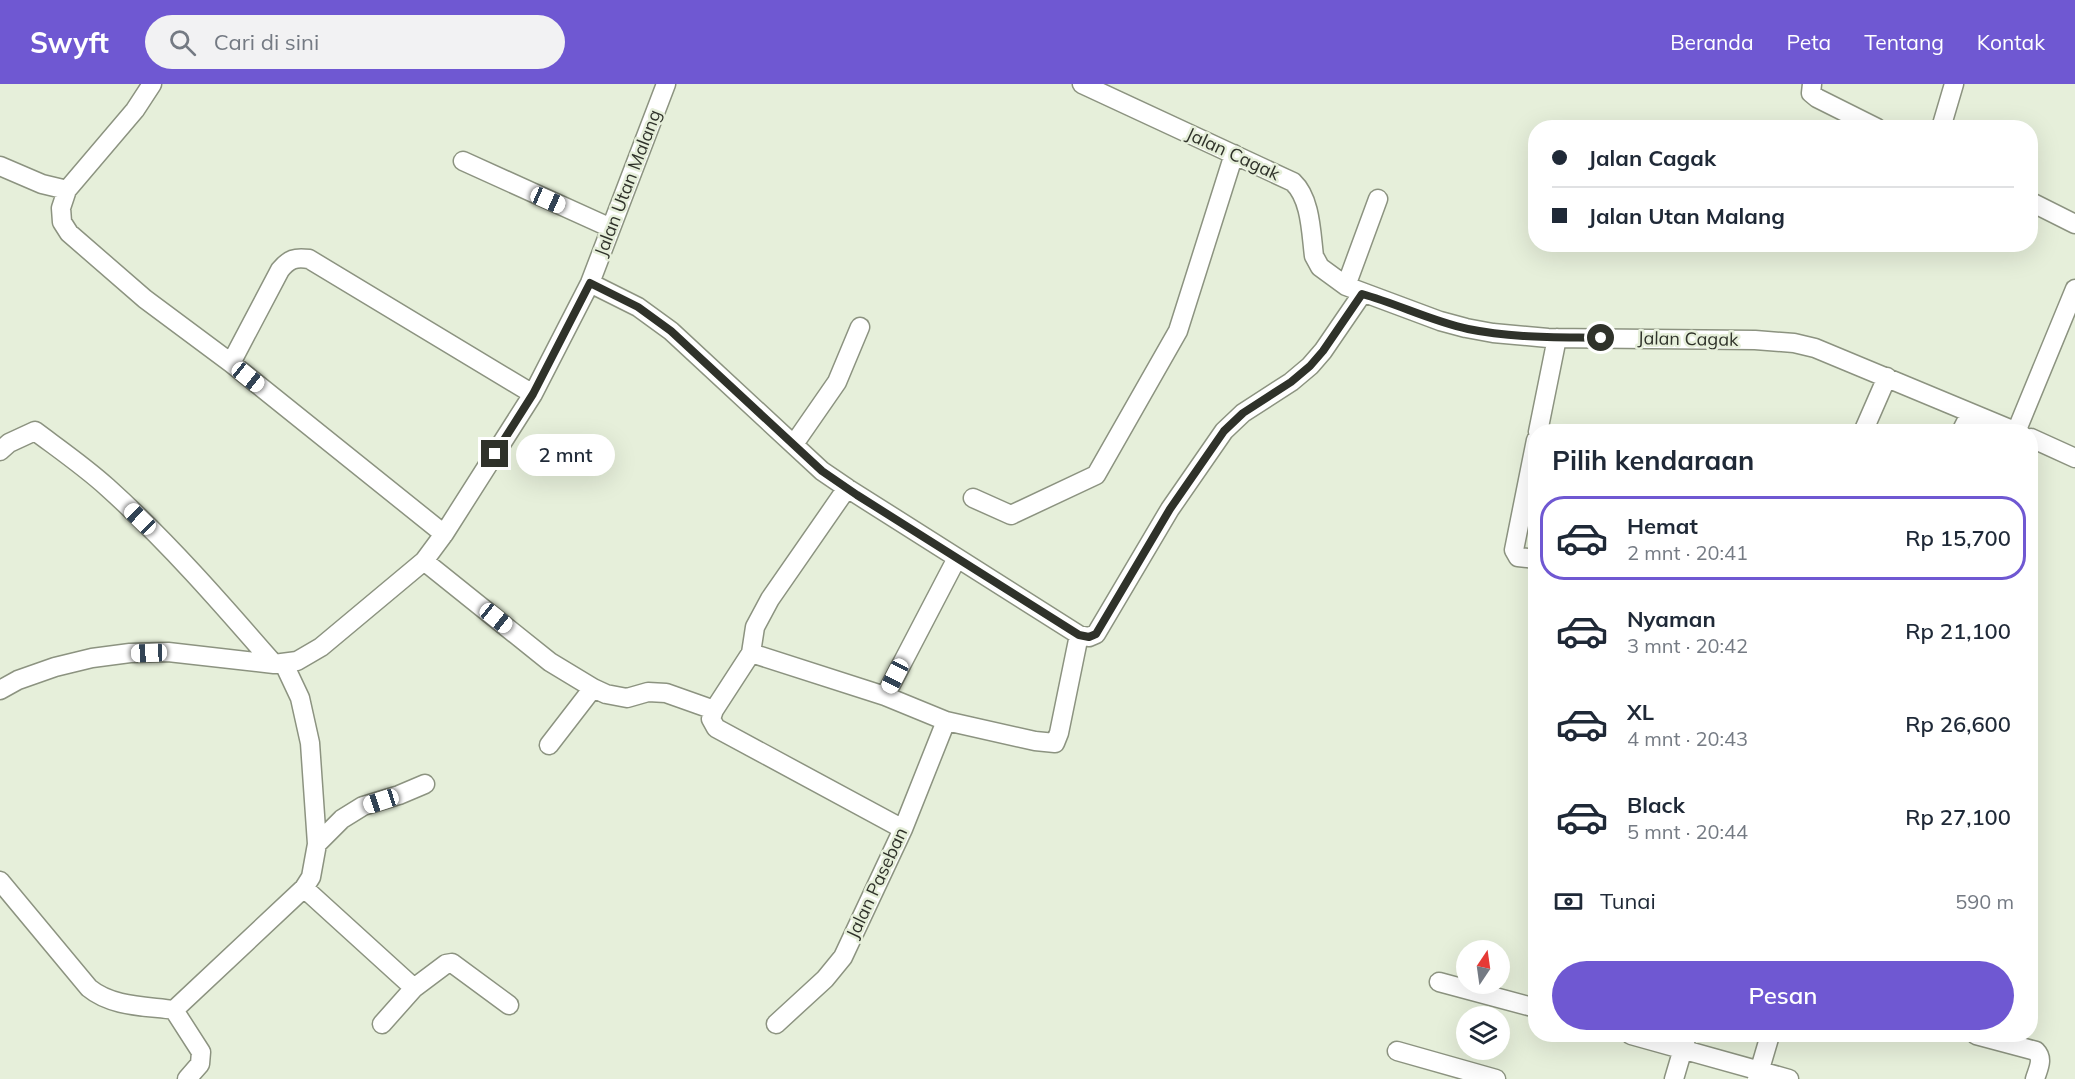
<!DOCTYPE html>
<html lang="id">
<head>
<meta charset="utf-8">
<style>
  body { margin:0; font-family:Mulish,sans-serif; background:#f2f2f3; color:#1f2937; height:100vh; display:flex; flex-direction:column; font-size:22px; white-space:nowrap }
  * { box-sizing:border-box; margin:0 }
  p { font-size:20px; color:#747a83 }
  .icon { flex:none; width:33px; height:33px; fill:none; stroke:currentColor; stroke-width:2; stroke-linecap:round; stroke-linejoin:round }
  .map { position:relative; flex:1; overflow:hidden }
  .drawer { position:absolute; left:1528px; top:340px; width:510px; height:618px; display:flex; flex-direction:column; background:#fff; border-radius:24px; box-shadow:0 6px 24px #0002 }
  .drawer>* { flex:none }
  .banner { position:absolute; left:1528px; top:36px; width:510px; height:132px; border-radius:24px; box-shadow:0 6px 24px #0002; display:grid; align-content:center; height:132px; padding:0 24px; background:#fff }
  .needle { width:39px; rotate:13deg }
  .controls { position:absolute; left:1456px; top:856px; display:grid; gap:12px }
  .controls a { display:grid; place-items:center; width:54px; height:54px; border-radius:50%; background:#fff; box-shadow:0 6px 24px #0002; font-size:30px }
  .end { position:absolute; width:27px; height:27px; margin:-14px; border:8px solid #2f322a; background:#fff; box-shadow:0 0 0 3px #fff }
  .from { border-radius:50% }
  .bubble { position:absolute; height:42px; border-radius:21px; background:#fff; box-shadow:0 6px 24px #0002; font-size:20px; font-weight:600; line-height:42px; text-align:center }
  .car { position:absolute; width:18px; height:36px; margin:-18px -9px; border-radius:8px; box-shadow:0 0 4px 2px #0007; background:linear-gradient(#fff 24%,#345 0 40%,#fff 0 76%,#345 0 86%,#fff 0) }
  .banner b { display:flex; align-items:center; gap:21px; height:57px; font-size:22px }
  .banner b+b { border-top:2px solid #e0e1e3 }
  .banner i { width:15px; height:15px; background:#1f2937 }
  ul { padding:0; list-style:none }
  li { display:flex; align-items:center; gap:18px; height:84px; margin:0 12px 9px; padding:0 12px; border:3px solid transparent; border-radius:24px }
  li div { flex:1 }
  li b { display:block; font-size:22px }
  li em { font-style:normal; font-weight:600 }
  li.selected { border-color:#6f58d2 }
  li>.icon { width:54px; height:54px; stroke-width:1.5 }
  h2 { padding:0 24px; font-size:27px; line-height:72px }
  .pay { display:flex; align-items:center; gap:15px; height:66px; padding:0 24px; font-size:22px }
  .pay p { margin-inline-start:auto }
  .primary-button { display:flex; gap:12px; margin-top:auto; padding:12px 24px }
  .primary-button a { flex:1; height:69px; border-radius:36px; background:#6f58d2; color:#fff; font-size:24px; font-weight:600; line-height:69px; text-align:center }
  header { display:flex; align-items:center; gap:36px; box-sizing:border-box; height:84px; padding:0 30px; background:#6f58d2; color:#fff }
  header strong { font-size:28px }
  nav { display:flex; gap:33px; margin-inline-start:auto; font-size:21px }
  .search { width:420px; height:54px; background:#f2f2f3; display:flex; align-items:center; gap:15px; box-sizing:border-box; padding:0 21px; border-radius:33px; color:#747a83; font-size:22px }
  .map>svg:first-child { display:block }
  .lines { fill:none; stroke-linecap:round; stroke-linejoin:round }
  .street-casing { stroke:#8c9380; stroke-width:21 }
  .street { stroke:#fff; stroke-width:18 }
  .route { stroke:#2f322a; stroke-width:8 }
  .labels { text-anchor:middle; stroke-width:5; stroke-linejoin:round; paint-order:stroke }
  .street-label { font-size:18px; fill:#2f322a; stroke:#e6efda }
</style>
</head>
<body>
<header>
<strong>Swyft</strong>
<div class="search"><svg class="icon" aria-label="search" viewBox="0 0 24 24"><circle cx="10" cy="10" r="6"/><path d="M15 15l6 6"/></svg>Cari di sini</div>
<nav><a>Beranda</a><a>Peta</a><a>Tentang</a><a>Kontak</a></nav>
</header>
<div class="map">
<svg width="2075" height="995" viewBox="0 0 2075 995">
  <rect width="100%" height="100%" fill="#e6efda"/>
  <g class="lines">
    <defs>
      <path id="street" d="M152,0L135,26L67,106L61,124L62,138L69,149L145,215L231,279L444,450
        M1082,0L1293,98C1311,115 1311,149 1314,172L1320,183L1346,202L1440,237L1466,244L1493,249L1548,254L1755,256L1794,259L1815,264L2017,348
        M1812,0L1811,9L1817,14L1877,44
        M1941,44L1954,0
        M463,77L611,144
        M0,82L42,100L67,106
        M2031,118L2075,140
        M590,199L638,223L671,247L822,387L847,404L1079,551L1089,553L1096,550L1170,425L1224,347L1243,329L1291,298L1310,282L1323,267L1362,210
        M1346,202L1378,115
        M231,279L280,186C289,175 295,173 309,175L533,310
        M1538,348L1557,254
        M1863,348L1887,293
        M1961,348L1970,330
        M2016,348L2075,205
        M2031,354L2075,374
        M1536,356L1514,466L1518,473L1536,475
        M794,360L837,298L860,243
        M0,367L9,359L35,347C59,365 85,383 107,403C167,457 221,519 274,580
        M973,414L1011,431L1096,391L1178,247L1234,70
        M424,477L550,578L593,604
        M751,569L755,543L770,515L847,404
        M0,606L18,596L55,583L92,574L130,569L168,568L274,580L297,577L321,563L424,477L444,450L533,310L590,199L666,0
        M885,612L957,474
        M714,626L711,635L716,644L903,745
        M549,661L593,604L606,610L627,614L648,608L666,609L714,626L751,569L885,612L946,637L1035,657L1055,659L1059,649L1079,551
        M317,760L342,735L363,722L399,711L425,700
        M0,797L89,904C112,923 146,922 174,926L304,804L311,793L317,760L310,659L300,614L284,580
        M304,804L414,904L446,880L452,879L509,921
        M1439,898L1536,924
        M174,926L201,968L200,980L187,995
        M382,940L414,904
        M776,940L825,895L843,873L903,745L946,637
        M1631,951L1789,995
        M1976,951L2036,967C2044,975 2038,985 2035,995
        M1397,967L1496,995
        M1674,995L1687,951
        M1757,995L1770,951"/>
    </defs>
    <use href="#street" class="street-casing"/>
    <use href="#street" class="street"/>
  </g>
  <g class="lines">
    <path class="route" d="M495,370L533,310L590,199L638,223L671,247L822,387L857,411L1079,551L1089,553L1096,550L1170,425L1224,347L1243,329L1291,298L1310,282L1323,267L1362,210C1398,220 1431,237 1468,245C1512,254 1556,253 1601,254"/>
  </g>
  <g class="labels">
    <g class="street-label">
      <text transform="translate(1233 70) rotate(25)" y="6">Jalan Cagak</text>
      <text transform="translate(628 99) rotate(-69)" y="6">Jalan Utan Malang</text>
      <text transform="translate(1688 255) rotate(1)" y="6">Jalan Cagak</text>
      <text transform="translate(877 799) rotate(-65)" y="6">Jalan Paseban</text>
    </g>
  </g>
</svg>
<div class="controls">
<a><svg class="needle" viewBox="-14 -14 28 28"><path d="M0-13l5 13h-10z" fill="#e53935"/><path d="M0 13l5-13h-10z" fill="#747a83"/></svg></a>
<a><svg class="icon" aria-label="layers" viewBox="0 0 24 24"><path d="M12 4l9 5-9 5-9-5zM3 14l9 5 9-5"/></svg></a>
</div>
<i class="end from" style="left:1601px;top:254px"></i>
<i class="end" style="left:495px;top:370px"></i>
<div class="bubble" style="left:516px;top:350px;width:99px">2 mnt</div>
<i class="car" style="left:548px;top:116px;rotate:114deg"></i>
<i class="car" style="left:248px;top:293px;rotate:129deg"></i>
<i class="car" style="left:140px;top:435px;rotate:314deg"></i>
<i class="car" style="left:496px;top:534px;rotate:129deg"></i>
<i class="car" style="left:149px;top:569px;rotate:268deg"></i>
<i class="car" style="left:895px;top:592px;rotate:207deg"></i>
<i class="car" style="left:381px;top:717px;rotate:252deg"></i>
<div class="banner">
<b><i class="from"></i>Jalan Cagak</b>
<b><i></i>Jalan Utan Malang</b>
</div>
<section class="drawer">
<h2>Pilih kendaraan</h2>
<ul>
<li class="selected"><svg class="icon" aria-label="car" viewBox="0 0 24 24"><path d="M5 17H2v-5l4-1 3-4h7l3 4 3 1v5h-3M9 17h6M6 11h13"/><circle cx="7" cy="17" r="2"/><circle cx="17" cy="17" r="2"/></svg><div><b>Hemat</b><p>2 mnt · 20:41</p></div><em>Rp 15,700</em></li>
<li><svg class="icon" aria-label="car" viewBox="0 0 24 24"><path d="M5 17H2v-5l4-1 3-4h7l3 4 3 1v5h-3M9 17h6M6 11h13"/><circle cx="7" cy="17" r="2"/><circle cx="17" cy="17" r="2"/></svg><div><b>Nyaman</b><p>3 mnt · 20:42</p></div><em>Rp 21,100</em></li>
<li><svg class="icon" aria-label="car" viewBox="0 0 24 24"><path d="M5 17H2v-5l4-1 3-4h7l3 4 3 1v5h-3M9 17h6M6 11h13"/><circle cx="7" cy="17" r="2"/><circle cx="17" cy="17" r="2"/></svg><div><b>XL</b><p>4 mnt · 20:43</p></div><em>Rp 26,600</em></li>
<li><svg class="icon" aria-label="car" viewBox="0 0 24 24"><path d="M5 17H2v-5l4-1 3-4h7l3 4 3 1v5h-3M9 17h6M6 11h13"/><circle cx="7" cy="17" r="2"/><circle cx="17" cy="17" r="2"/></svg><div><b>Black</b><p>5 mnt · 20:44</p></div><em>Rp 27,100</em></li>
</ul>
<div class="pay"><svg class="icon" aria-label="cash" viewBox="0 0 24 24"><path d="M3 7h18v10H3z"/><circle cx="12" cy="12" r="2"/></svg>Tunai<p>590 m</p></div>
<div class="primary-button"><a>Pesan</a></div>
</section>
</div>
</body>
</html>
